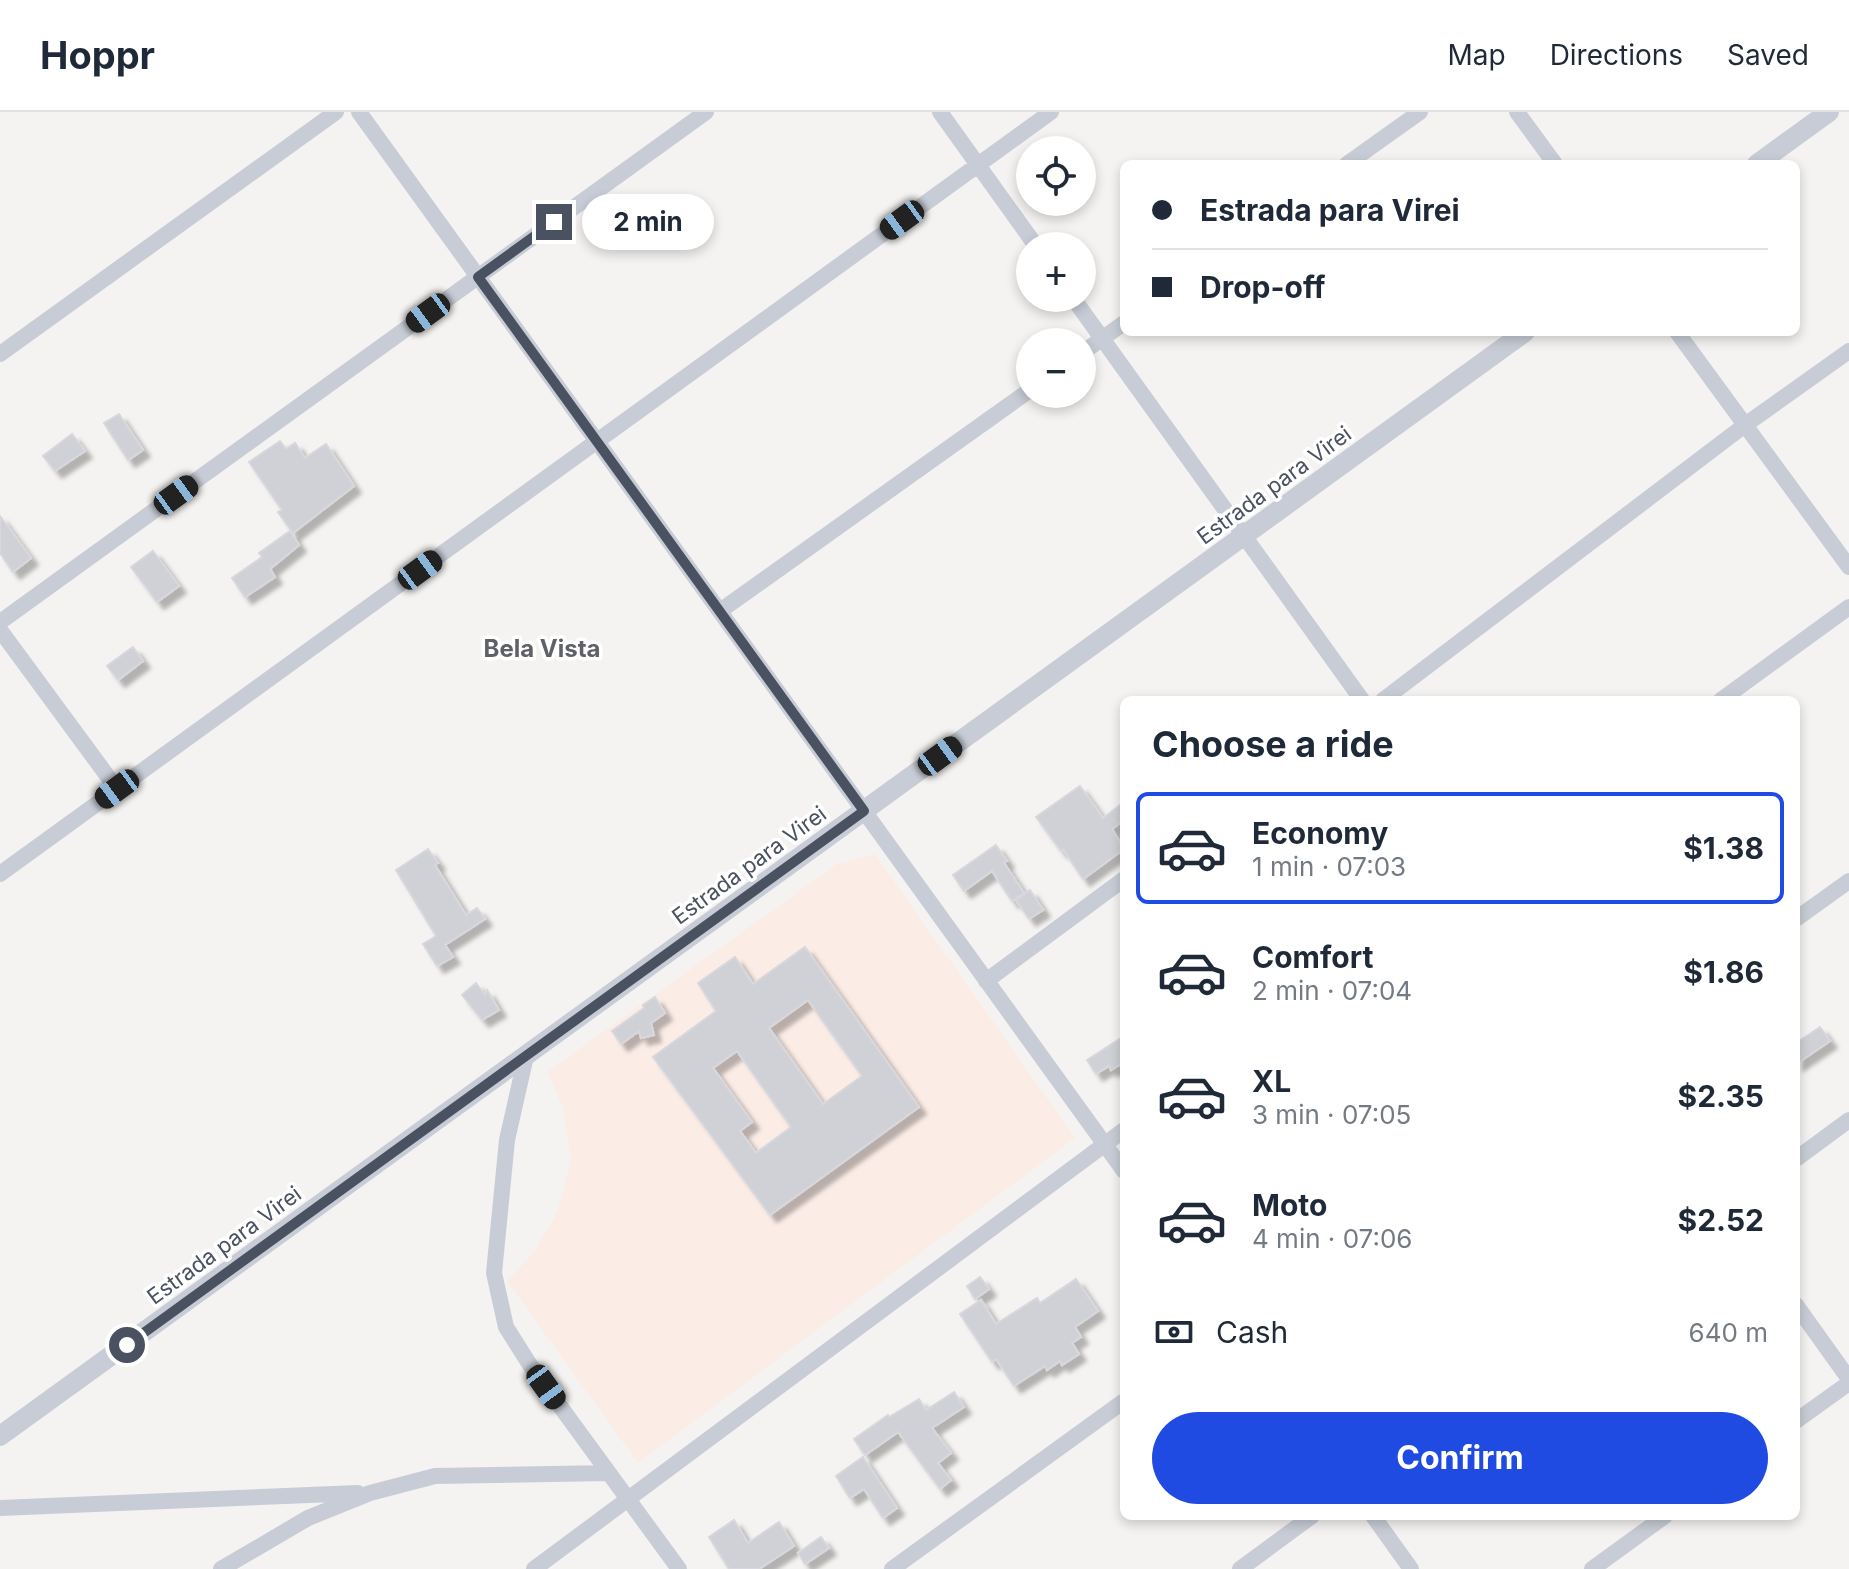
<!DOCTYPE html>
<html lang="en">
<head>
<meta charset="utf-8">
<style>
  body { margin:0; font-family:Inter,sans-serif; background:#f2f2f3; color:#1f2937; height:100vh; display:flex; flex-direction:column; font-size:30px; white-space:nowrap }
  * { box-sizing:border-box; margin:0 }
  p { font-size:26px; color:#747a83 }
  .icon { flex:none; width:44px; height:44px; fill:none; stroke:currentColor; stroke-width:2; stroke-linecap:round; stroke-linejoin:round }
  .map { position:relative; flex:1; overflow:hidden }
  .panel { position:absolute; left:1120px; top:584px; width:680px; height:824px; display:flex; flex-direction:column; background:#fff; border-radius:12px; box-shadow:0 4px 12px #0003 }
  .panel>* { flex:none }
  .guide { position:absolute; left:1120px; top:48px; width:680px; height:176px; border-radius:12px; box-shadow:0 4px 12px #0003; display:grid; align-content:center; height:176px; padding:0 32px; background:#fff }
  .controls { position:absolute; left:1016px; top:24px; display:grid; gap:16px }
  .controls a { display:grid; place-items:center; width:80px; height:80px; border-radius:50%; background:#fff; box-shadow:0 4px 12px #0003; font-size:40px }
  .end { position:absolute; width:36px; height:36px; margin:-18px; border:10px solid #4a5160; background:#fff; box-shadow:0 0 0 4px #fff }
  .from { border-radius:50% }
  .bubble { position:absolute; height:56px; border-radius:28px; background:#fff; box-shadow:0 4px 12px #0003; font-size:26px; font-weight:700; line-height:56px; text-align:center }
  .car { position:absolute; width:24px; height:48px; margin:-24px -12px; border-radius:10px; box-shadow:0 0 6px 2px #0007; background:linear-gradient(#222 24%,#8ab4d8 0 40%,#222 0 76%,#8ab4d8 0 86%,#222 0) }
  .guide b { display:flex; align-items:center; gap:28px; height:76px; font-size:30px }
  .guide b+b { border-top:2px solid #e0e1e3 }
  .guide i { width:20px; height:20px; background:#1f2937 }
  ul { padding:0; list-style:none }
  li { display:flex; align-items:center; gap:24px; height:112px; margin:0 16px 12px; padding:0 16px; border:4px solid transparent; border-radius:12px }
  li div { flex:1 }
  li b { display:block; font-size:30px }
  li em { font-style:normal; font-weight:700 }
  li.selected { border-color:#1f4be2 }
  li>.icon { width:72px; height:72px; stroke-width:1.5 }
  h2 { padding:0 32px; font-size:36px; line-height:96px }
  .pay { display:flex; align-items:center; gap:20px; height:88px; padding:0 32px; font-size:30px }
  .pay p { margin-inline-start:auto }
  .primary-button { display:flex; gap:16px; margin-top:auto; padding:16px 32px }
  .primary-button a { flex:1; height:92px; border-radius:48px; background:#1f4be2; color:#fff; font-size:32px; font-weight:700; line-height:92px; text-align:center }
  header { display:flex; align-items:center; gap:48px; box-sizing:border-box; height:112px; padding:0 40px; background:#fff; border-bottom:2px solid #e0e1e3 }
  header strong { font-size:38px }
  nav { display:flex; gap:44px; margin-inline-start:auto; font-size:28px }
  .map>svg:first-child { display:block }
  .medical { fill:#fbece6 }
  .building { fill:#cfd1d6; stroke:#d7d7dd; stroke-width:2; fill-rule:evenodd; filter:url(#shadow) }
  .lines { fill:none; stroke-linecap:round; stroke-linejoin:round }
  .minor { stroke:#c7ccd6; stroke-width:16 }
  .tertiary { stroke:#c7ccd6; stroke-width:20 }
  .route { stroke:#4a5160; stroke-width:10 }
  .labels { text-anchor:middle; stroke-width:7; stroke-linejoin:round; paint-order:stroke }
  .street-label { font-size:22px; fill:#4a5160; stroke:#fff }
  .neighbourhood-label { font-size:24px; font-weight:bold; fill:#5f6167; stroke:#fff }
</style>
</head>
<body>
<header>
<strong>Hoppr</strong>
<nav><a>Map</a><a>Directions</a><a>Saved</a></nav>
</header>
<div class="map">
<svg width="1849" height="1457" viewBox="0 0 1849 1457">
  <defs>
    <filter id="shadow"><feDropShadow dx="7" dy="7" stdDeviation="2" flood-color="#0004"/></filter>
  </defs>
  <rect width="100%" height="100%" fill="#f4f3f2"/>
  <path class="medical" d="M875,742L1075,1026L638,1351L507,1169L535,1139L558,1098L571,1048L563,996L547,960L837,752Z"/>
  <path class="building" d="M119,302L143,338L128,348L104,311Z
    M72,322L85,339L55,359L43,344Z
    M280,329L286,337L295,331L305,346L326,332L354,374L293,421L278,400L282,398L249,350Z
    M0,404L31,446L13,460L0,441Z
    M290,419L299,433L270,457L275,465L245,485L232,466L262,445L259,441Z
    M153,439L179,474L157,490L131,455Z
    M133,535L143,549L118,568L107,554Z
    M1080,674L1103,706L1124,690V708L1112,717L1124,737L1083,767L1063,737L1061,739L1036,705Z
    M996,733L1007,749L1004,751L1024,781L1012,789L992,759L964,779L953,763Z
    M428,737L438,751L435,753L466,803L477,796L485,807L445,833L453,845L437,854L423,832L436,824L396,758Z
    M1030,778L1043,798L1029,807L1016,788Z
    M805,835L919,995L770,1103L653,945L716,899L698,871L735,845L753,872ZM808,888L862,964L823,992L769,916ZM737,939L791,1015L756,1041L740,1019L752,1010L713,956Z
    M476,871L485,883L487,878L499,898L482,908L462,883Z
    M655,885L665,901L651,911L654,923L641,926L639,919L621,932L612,919L644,896L643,893Z
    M1820,915L1830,929L1796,952V931Z
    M1124,924V950L1111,958L1109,954L1096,962L1087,948Z
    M980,1165L989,1177L975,1187L967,1174Z
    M1076,1167L1098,1199L1075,1215L1081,1225L1072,1231L1079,1242L1062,1253L1060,1249L1047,1258L1045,1254L1014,1274L996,1247L992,1250L960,1202L981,1188L996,1212L1037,1186L1040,1191Z
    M954,1280L964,1295L932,1316L951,1341L938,1351L951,1368L940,1377L898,1320L865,1343L854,1327L888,1303L889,1305L919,1287L926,1298Z
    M863,1345L897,1396L883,1406L864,1377L850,1386L836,1364Z
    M734,1408L748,1431L779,1410L794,1434L759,1457H729L709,1425Z
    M821,1425L829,1436L805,1452L798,1441Z"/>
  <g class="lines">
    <path class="minor" d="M359,0L1124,1059
      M940,0L1036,134
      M1517,0L1555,52
      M1347,52L1420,0
      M1073,186L1362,588
      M1677,220L1849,455
      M1082,241L1124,211
      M0,242L336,0
      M720,499L1030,278
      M0,510L706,0
      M0,518L117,677
      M1383,588L1745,313L1849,239
      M1721,588L1849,495
      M0,762L1051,0
      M1796,807L1849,769
      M986,869L1124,767
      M526,944L507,1028L494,1161L506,1215L530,1253L679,1457
      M1796,1047L1849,1008
      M1796,1193L1849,1267
      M1796,1309L1849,1271
      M0,1396L358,1381
      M1373,1404L1411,1457
      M221,1457L308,1406L370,1381L435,1364L609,1361
      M534,1457L1124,1018
      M892,1457L1124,1289
      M1240,1457L1312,1404
      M1592,1457L1665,1404"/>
    <path class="tertiary" d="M1757,52L1829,0
      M0,1324L1525,220"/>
  </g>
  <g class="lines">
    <path class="route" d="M127,1233L864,699L478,165L554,110"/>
  </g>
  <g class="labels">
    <g class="street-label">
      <text transform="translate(1274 373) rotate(-36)" y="8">Estrada para Virei</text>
      <text transform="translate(749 753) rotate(-36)" y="8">Estrada para Virei</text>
      <text transform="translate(224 1133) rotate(-36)" y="8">Estrada para Virei</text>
    </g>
    <g class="neighbourhood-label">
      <text x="542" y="545">Bela Vista</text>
    </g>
  </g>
</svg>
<div class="controls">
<a><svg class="icon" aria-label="locate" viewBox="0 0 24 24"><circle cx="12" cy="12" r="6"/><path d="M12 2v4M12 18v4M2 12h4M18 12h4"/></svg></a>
<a>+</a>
<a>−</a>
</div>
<i class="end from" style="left:127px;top:1233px"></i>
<i class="end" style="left:554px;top:110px"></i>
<div class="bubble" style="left:582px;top:82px;width:132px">2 min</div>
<i class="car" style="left:902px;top:108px;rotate:234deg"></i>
<i class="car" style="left:428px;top:201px;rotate:234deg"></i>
<i class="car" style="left:176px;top:383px;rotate:54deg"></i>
<i class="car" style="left:420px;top:458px;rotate:54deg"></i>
<i class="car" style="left:940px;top:644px;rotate:54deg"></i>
<i class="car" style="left:117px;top:677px;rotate:234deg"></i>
<i class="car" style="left:546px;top:1275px;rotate:144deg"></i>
<div class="guide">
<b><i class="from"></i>Estrada para Virei</b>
<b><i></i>Drop-off</b>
</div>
<section class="panel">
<h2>Choose a ride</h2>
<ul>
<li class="selected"><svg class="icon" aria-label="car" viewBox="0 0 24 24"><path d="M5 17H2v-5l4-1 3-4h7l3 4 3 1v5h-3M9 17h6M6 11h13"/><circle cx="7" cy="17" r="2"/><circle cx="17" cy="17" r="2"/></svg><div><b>Economy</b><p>1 min · 07:03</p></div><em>$1.38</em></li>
<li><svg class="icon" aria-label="car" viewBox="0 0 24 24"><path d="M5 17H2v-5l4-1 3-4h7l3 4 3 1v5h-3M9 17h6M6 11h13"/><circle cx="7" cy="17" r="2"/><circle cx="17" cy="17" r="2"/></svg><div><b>Comfort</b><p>2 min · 07:04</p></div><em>$1.86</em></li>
<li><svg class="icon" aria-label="car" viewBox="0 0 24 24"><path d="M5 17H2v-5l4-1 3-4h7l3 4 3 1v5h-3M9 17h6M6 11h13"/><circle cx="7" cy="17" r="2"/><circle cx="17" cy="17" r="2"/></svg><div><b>XL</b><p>3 min · 07:05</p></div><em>$2.35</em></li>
<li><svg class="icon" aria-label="car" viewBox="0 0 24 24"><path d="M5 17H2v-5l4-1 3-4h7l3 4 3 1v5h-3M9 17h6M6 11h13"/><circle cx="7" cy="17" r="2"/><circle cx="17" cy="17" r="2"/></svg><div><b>Moto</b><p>4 min · 07:06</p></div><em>$2.52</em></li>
</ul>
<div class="pay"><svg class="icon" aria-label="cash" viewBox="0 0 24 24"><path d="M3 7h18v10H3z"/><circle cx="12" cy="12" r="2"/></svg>Cash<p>640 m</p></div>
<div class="primary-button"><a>Confirm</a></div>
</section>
</div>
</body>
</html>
